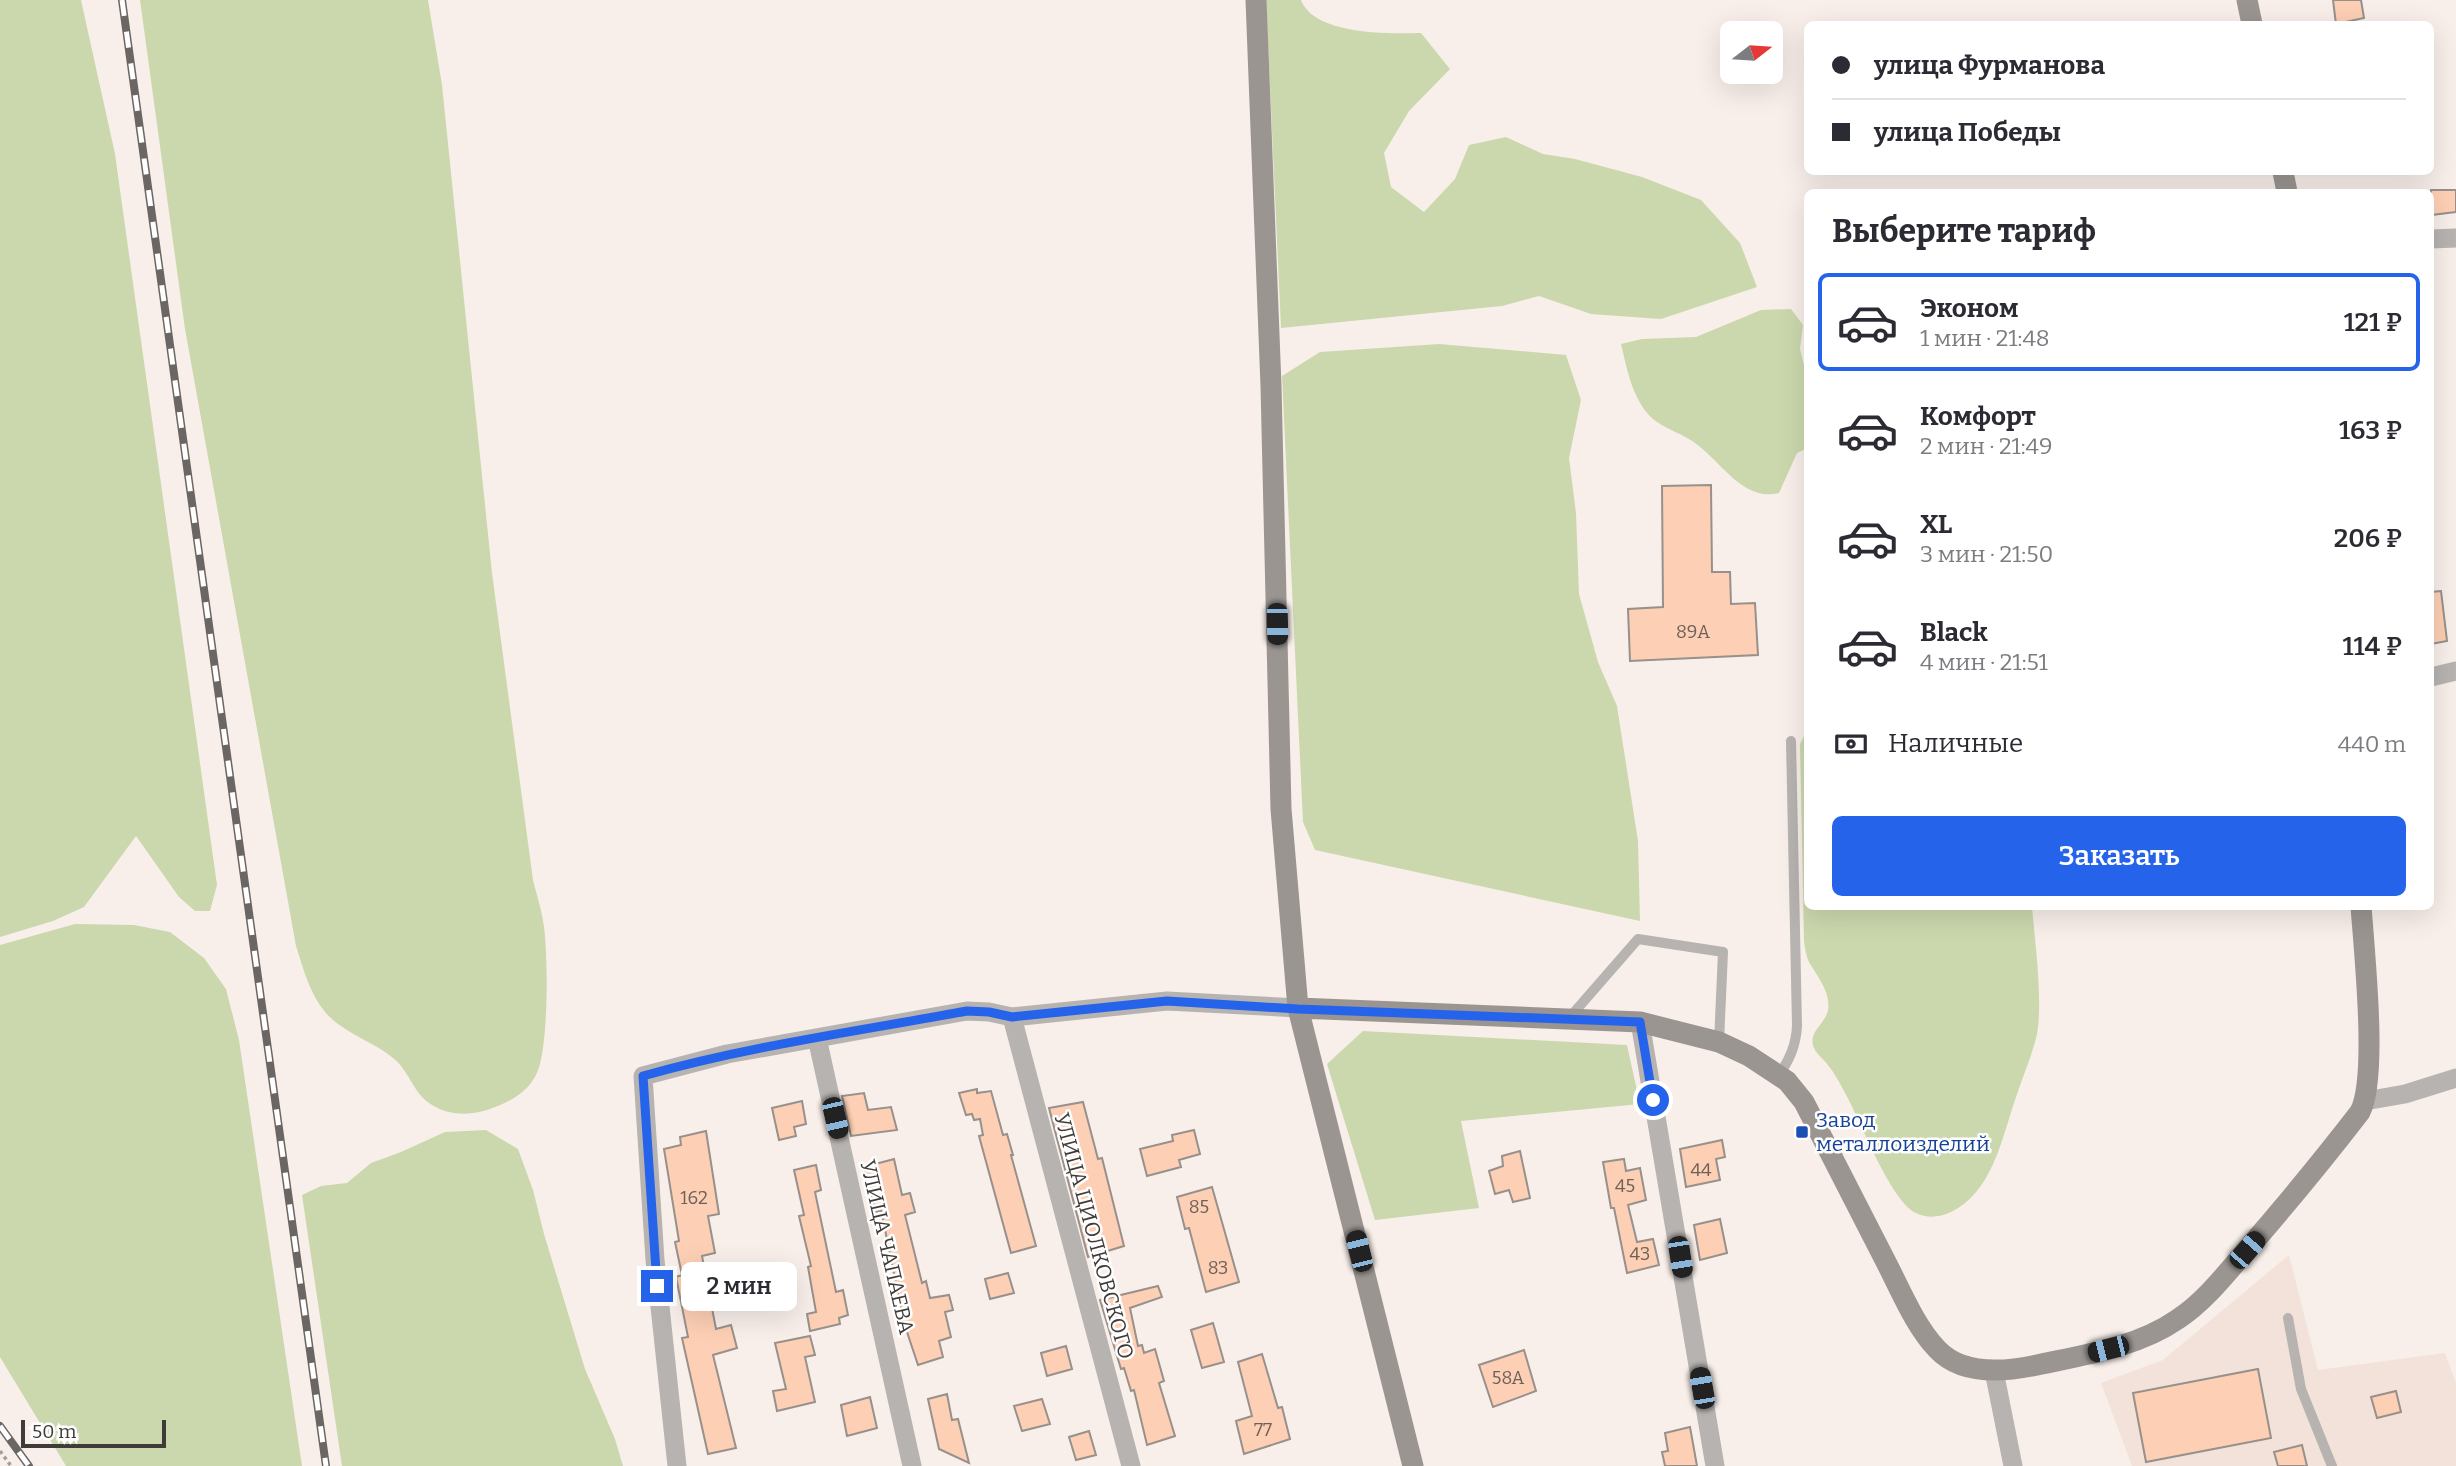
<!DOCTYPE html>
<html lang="ru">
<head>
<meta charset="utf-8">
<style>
  body { margin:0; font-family:Bitter,serif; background:#f7f7f7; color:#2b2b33; height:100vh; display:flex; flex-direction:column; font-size:26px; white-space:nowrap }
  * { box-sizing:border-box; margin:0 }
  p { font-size:23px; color:#7c7c81 }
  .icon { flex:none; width:38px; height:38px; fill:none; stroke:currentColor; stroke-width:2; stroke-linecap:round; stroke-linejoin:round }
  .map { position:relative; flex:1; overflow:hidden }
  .panel { position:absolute; left:1804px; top:189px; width:630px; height:721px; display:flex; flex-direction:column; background:#fff; border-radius:10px; box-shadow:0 7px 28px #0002 }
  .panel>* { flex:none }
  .top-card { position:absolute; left:1804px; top:21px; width:630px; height:154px; border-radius:10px; box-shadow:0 7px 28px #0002; display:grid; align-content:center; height:154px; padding:0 28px; background:#fff }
  .needle { width:46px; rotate:73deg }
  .tools { position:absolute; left:1720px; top:21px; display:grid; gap:14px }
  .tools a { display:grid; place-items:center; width:63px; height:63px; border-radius:10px; background:#fff; box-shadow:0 7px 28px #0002; font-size:35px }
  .scale { position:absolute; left:21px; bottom:18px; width:145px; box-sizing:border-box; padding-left:7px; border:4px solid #3f3b39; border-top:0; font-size:19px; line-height:24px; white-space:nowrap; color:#3f3b39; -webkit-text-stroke:5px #fefefe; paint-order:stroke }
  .end { position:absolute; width:32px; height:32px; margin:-16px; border:9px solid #2563eb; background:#fff; box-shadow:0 0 0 4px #fff }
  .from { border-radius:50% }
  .bubble { position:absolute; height:49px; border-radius:10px; background:#fff; box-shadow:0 7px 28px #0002; font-size:23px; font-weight:600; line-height:49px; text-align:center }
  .car { position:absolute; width:21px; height:42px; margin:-21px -10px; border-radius:9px; box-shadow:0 0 5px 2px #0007; background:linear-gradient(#222 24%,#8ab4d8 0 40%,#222 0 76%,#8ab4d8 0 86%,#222 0) }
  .top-card b { display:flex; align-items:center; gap:24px; height:66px; font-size:26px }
  .top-card b+b { border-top:2px solid #e1e1e2 }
  .top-card i { width:18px; height:18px; background:#2b2b33 }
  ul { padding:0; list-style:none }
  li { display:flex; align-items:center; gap:21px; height:98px; margin:0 14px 10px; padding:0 14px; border:4px solid transparent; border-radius:10px }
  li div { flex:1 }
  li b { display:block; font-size:26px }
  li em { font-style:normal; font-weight:600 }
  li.active { border-color:#2563eb }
  li>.icon { width:63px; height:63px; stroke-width:1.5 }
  h2 { padding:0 28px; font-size:32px; line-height:84px }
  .pay { display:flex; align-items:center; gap:18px; height:77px; padding:0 28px; font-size:26px }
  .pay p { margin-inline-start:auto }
  .button { display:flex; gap:14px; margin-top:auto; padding:14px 28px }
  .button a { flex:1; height:80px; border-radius:10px; background:#2563eb; color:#fff; font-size:28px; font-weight:600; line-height:80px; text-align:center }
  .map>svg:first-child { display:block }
  .built { fill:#f2e2d9 }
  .green { fill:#cbd8ad }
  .building { fill:#fdcfb4; stroke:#98908b; stroke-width:2 }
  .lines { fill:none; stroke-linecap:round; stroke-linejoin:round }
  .path { stroke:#a59e9b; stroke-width:3.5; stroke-dasharray:3.5 3.5; stroke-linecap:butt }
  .lane { stroke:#b6b3b0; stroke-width:10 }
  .street { stroke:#b6b3b0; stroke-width:19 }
  .secondary { stroke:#9a9591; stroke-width:21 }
  .rail-casing { stroke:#6b6663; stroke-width:8 }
  .rail { stroke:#fefefe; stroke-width:5; stroke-dasharray:16; stroke-linecap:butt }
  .route { stroke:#2563eb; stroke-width:9 }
  .transit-dot { fill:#1a4fb4; stroke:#fefefe; stroke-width:2.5 }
  .labels { text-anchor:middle; stroke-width:5; stroke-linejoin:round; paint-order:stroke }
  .number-label { font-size:18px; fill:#6e6058 }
  .transit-label { font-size:21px; fill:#164399; stroke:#fefefe; text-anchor:start }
  .street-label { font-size:21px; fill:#3f3b39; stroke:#fefefe }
</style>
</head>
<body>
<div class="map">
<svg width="2456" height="1466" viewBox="0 0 2456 1466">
  <rect width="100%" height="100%" fill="#f8efea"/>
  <path class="built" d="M2289,1255L2318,1370L2445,1353L2456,1383V1466H2132L2101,1383L2163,1360Z"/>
  <path class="green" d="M0,0H81L115,154L217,885L210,911H195L179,897L136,836L84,907L53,921L0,937Z
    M140,0H428L442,85L492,573L533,880C537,896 542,911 544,927C548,956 549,1051 536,1075C526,1094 509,1102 490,1109C470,1116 447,1116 429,1103C413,1092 408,1069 393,1058C376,1044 355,1037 338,1024C313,1006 305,974 296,946L185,329Z
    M1266,0H1301C1314,35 1389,34 1421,33L1450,69L1409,111L1384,153L1391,187L1424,212L1455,179L1469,145L1506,137L1543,154L1575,159L1642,177L1701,200L1740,243L1757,287L1661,319L1591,314L1539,296L1502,306L1281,328Z
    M1791,309L1803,325L1800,349L1808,382V448L1797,453L1779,493C1745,502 1722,464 1699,446C1684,433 1661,429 1648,414C1631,394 1627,368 1621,344L1642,339L1696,337L1761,310Z
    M1439,344L1566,355L1581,400L1569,458L1576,513L1579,594L1598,662L1617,706L1638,841L1640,921L1315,850L1303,822L1282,376L1320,352Z
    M1808,728V906L2032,907C2035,941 2043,1001 2037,1034C2032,1056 2022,1078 2015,1100C2002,1138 1992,1193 1951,1212C1940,1217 1928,1219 1916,1213C1890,1201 1860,1119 1844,1091C1839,1082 1834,1072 1827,1064C1823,1058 1817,1055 1814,1048C1807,1032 1825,1025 1828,1010C1831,992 1817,976 1809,962C1806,956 1805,948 1804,941L1800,744Z
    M75,924L134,925L170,932L204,958L226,989L239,1040L302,1466H66L0,1357V945Z
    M1363,1031L1627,1045L1640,1104L1461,1121L1479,1208L1375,1220L1327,1064Z
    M486,1130L518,1149L533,1190L544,1234L585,1369L615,1439L623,1466H342L302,1195L321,1186L347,1183L371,1163L401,1152L445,1132Z"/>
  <path class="building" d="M2333,0H2361L2364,18L2336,24Z
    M2431,190H2456V212L2431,215Z
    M1711,485L1712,572H1730L1731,604L1755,603L1758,655L1630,661L1628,609L1663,607L1662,486Z
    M2441,591L2447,641L2431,644V592Z
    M977,1089V1093L991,1091L1003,1135L1007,1134L1013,1155H1011L1036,1246L1011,1253L979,1136L983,1135L980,1119L974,1120L972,1114L966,1115L959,1093Z
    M864,1093L868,1110L891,1107L897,1130L851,1136L842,1096Z
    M802,1101L806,1124L794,1127L796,1136L779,1140L772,1108Z
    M1083,1102L1098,1159L1102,1158L1124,1246L1088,1257L1049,1108Z
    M1194,1130L1200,1154L1179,1160L1181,1167L1147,1176L1140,1149L1173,1141L1172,1135Z
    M706,1131L719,1214L708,1216L715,1253L702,1256L716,1329L731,1325L737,1348L713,1355L736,1448L708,1454L682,1338L688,1337L676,1277L682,1275L675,1242L679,1241L664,1149L681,1145L680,1137Z
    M1722,1140L1725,1157L1716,1159L1720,1180L1686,1187L1680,1149Z
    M1520,1151L1530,1198L1513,1202L1509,1190L1495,1194L1489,1171L1503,1166L1502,1156Z
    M894,1159L902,1195L910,1193L915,1212L905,1215L922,1283L926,1281L930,1298L949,1295L953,1310L945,1312L951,1337L939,1341L943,1357L918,1365L904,1323L881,1210L876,1212L864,1167Z
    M1624,1159L1626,1171L1640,1168L1646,1200L1628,1205L1637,1242L1653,1239L1659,1265L1627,1273L1614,1208H1611L1603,1162Z
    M816,1165L821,1190L815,1192L836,1292L843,1290L848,1315L839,1318L840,1324L810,1331L807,1314L816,1312L808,1267L811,1266L799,1216L804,1215L794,1170Z
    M1212,1187L1239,1282L1206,1292L1189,1228L1185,1229L1177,1197Z
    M1720,1219L1727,1253L1700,1260L1694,1225Z
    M1008,1273L1014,1293L990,1299L985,1279Z
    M1158,1286L1162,1297L1130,1308L1138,1346L1142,1345L1144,1353L1155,1349L1164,1381L1159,1383L1175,1436L1147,1445L1134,1390L1131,1391L1124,1368L1121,1369L1100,1300Z
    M1213,1323L1224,1362L1202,1368L1191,1330Z
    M810,1336L815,1355L805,1357L815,1402L777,1411L773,1391L786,1389L775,1343Z
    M1066,1346L1072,1369L1047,1376L1041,1353Z
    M1524,1350L1536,1391L1493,1407L1479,1365Z
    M1262,1354L1278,1408L1282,1407L1290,1439L1244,1454L1236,1421L1252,1416L1238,1362Z
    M2258,1369L2271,1438L2146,1462L2133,1393Z
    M2396,1391L2401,1412L2377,1418L2371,1397Z
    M947,1394L952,1420L958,1419L969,1463L939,1449L928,1399Z
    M870,1397L877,1428L847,1436L841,1405Z
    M1042,1399L1050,1424L1022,1431L1014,1406Z
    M1690,1427L1697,1466H1665L1662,1452L1668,1451L1665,1433Z
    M1089,1431L1096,1455L1076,1460L1069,1437Z
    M2302,1445L2307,1466H2278L2274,1452Z"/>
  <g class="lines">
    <path class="path" d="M0,1451L11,1466"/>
    <path class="lane" d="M1570,1017L1638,939L1723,952L1719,1042
      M1779,1075C1790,1059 1796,1045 1797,1026L1791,741
      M2288,1318L2301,1389L2332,1466"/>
    <path class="street" d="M2431,239L2456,238
      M2431,677L2456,671
      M1012,1017L1131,1466
      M1640,1022L1715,1466
      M817,1038L912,1466
      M2365,1101L2405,1094L2456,1078
      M1994,1371L2013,1466
      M677,1466L655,1260L643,1076L727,1054L967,1011L989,1012L1012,1017L1167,1001L1298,1008"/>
    <path class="secondary" d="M1256,0L1271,386L1281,809L1298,1008L1413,1466
      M2247,0L2252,24
      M2283,172L2287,192
      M1298,1008L1640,1022L1719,1042L1749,1056L1787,1081L1804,1102C1831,1155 1859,1209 1886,1262C1901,1291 1915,1326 1937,1349C1962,1376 2005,1372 2037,1365C2084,1355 2138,1347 2178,1319C2204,1302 2225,1275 2245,1252C2285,1206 2323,1160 2360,1112C2378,1078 2364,950 2361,906"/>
    <defs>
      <path id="rail" d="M122,0L326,1466
        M0,1426L29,1466"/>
    </defs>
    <use href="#rail" class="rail-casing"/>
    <use href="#rail" class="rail"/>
  </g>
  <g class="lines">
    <path class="route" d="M657,1286L643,1076C749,1046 859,1031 967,1011L989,1012L1012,1017L1167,1001L1298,1009L1640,1022L1653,1100"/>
  </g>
  <rect class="transit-dot" x="1795" y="1125" width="14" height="14" rx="3.5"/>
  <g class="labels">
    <g class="number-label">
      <text x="1693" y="638">89А</text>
      <text x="1701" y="1176">44</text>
      <text x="1625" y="1192">45</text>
      <text x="694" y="1204">162</text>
      <text x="1199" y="1213">85</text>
      <text x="1640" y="1260">43</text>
      <text x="1218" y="1274">83</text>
      <text x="1508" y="1384">58А</text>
      <text x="1263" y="1436">77</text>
    </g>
    <g class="transit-label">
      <text x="1816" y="1127">Завод<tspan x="1816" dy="24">металлоизделий</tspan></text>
    </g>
    <g class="street-label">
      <text transform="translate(1094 1236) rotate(75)" y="7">УЛИЦА ЦИОЛКОВСКОГО</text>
      <text transform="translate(887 1247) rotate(77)" y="7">УЛИЦА ЧАПАЕВА</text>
    </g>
  </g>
</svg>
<div class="tools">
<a><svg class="needle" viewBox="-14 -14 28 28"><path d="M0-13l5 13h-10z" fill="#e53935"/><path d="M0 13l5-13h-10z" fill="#7c7c81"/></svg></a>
</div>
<div class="scale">50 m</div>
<i class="end from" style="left:1653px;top:1100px"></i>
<i class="end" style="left:657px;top:1286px"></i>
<div class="bubble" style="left:681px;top:1262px;width:116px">2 мин</div>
<i class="car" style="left:1277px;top:624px;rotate:179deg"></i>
<i class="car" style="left:835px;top:1118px;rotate:167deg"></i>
<i class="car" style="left:2247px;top:1250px;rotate:41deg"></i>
<i class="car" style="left:1359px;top:1251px;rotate:346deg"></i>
<i class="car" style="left:1680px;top:1257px;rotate:171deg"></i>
<i class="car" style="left:2108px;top:1349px;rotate:256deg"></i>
<i class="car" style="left:1702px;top:1388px;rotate:350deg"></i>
<div class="top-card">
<b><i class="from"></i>улица Фурманова</b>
<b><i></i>улица Победы</b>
</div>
<section class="panel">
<h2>Выберите тариф</h2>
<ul>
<li class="active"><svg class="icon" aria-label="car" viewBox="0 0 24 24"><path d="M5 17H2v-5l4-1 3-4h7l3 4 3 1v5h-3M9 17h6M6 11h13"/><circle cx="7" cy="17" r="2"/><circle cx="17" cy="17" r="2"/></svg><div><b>Эконом</b><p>1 мин · 21:48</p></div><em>121 ₽</em></li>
<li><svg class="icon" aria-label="car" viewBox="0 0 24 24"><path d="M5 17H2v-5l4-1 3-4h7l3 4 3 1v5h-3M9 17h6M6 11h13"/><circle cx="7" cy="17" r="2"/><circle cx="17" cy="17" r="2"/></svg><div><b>Комфорт</b><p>2 мин · 21:49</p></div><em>163 ₽</em></li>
<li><svg class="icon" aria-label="car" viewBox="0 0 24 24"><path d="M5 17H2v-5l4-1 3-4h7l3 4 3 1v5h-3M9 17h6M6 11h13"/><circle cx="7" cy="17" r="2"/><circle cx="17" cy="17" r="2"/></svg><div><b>XL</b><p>3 мин · 21:50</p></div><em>206 ₽</em></li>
<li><svg class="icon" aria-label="car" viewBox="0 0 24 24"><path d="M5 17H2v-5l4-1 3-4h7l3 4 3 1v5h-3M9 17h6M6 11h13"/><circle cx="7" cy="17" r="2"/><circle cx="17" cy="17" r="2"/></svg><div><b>Black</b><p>4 мин · 21:51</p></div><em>114 ₽</em></li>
</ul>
<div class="pay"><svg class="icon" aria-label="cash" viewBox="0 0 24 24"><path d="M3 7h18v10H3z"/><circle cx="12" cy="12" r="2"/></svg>Наличные<p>440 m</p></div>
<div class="button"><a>Заказать</a></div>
</section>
</div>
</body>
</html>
